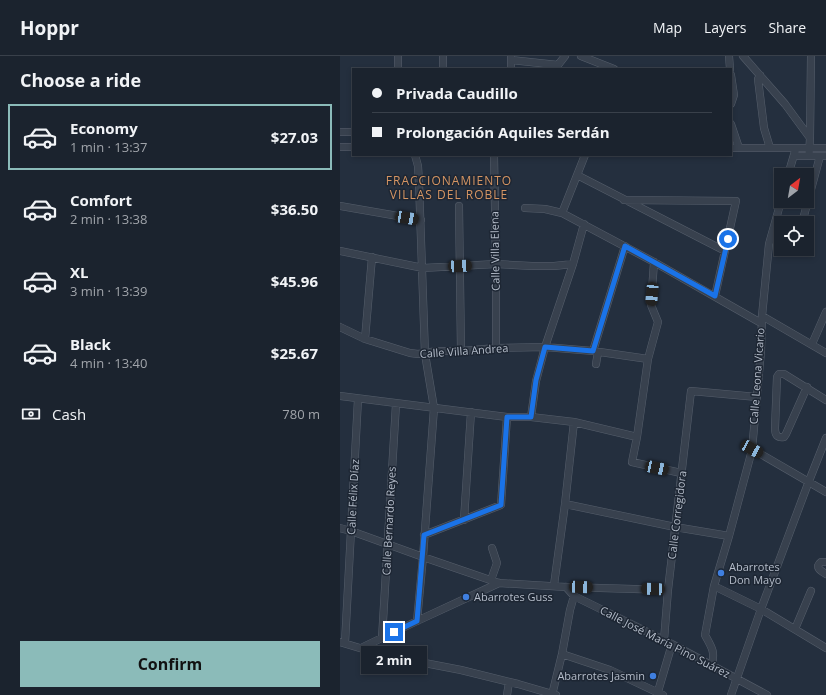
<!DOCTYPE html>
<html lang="en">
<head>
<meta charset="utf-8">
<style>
  body { margin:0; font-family:"Open Sans",sans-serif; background:#282f3a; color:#f1f3f6; height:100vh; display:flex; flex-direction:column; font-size:15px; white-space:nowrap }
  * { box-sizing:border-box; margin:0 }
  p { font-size:13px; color:#a0a4aa }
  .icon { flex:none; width:22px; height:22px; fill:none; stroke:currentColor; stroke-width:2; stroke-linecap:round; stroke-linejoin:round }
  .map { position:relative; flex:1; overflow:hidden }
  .sheet { display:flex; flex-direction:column; background:#1b232e; width:340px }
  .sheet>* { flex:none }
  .banner { position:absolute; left:12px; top:12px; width:380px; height:88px; border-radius:0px; box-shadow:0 2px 6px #0003,0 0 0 1px #39404a; display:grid; align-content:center; height:88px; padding:0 20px; background:#1b232e }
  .needle { width:26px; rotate:31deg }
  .controls { position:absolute; left:434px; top:112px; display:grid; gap:8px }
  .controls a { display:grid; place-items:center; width:40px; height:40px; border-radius:0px; background:#1b232e; box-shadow:0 2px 6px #0003,0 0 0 1px #39404a; font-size:20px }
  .end { position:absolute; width:18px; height:18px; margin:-9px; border:5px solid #1a73e8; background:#fff; box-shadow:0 0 0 2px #fff }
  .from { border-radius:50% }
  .bubble { position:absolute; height:28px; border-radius:0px; background:#1b232e; box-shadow:0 2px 6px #0003,0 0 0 1px #39404a; font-size:13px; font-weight:700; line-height:28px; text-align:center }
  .car { position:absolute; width:12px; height:24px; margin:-12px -6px; border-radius:5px; box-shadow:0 0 3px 1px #0007; background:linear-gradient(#222 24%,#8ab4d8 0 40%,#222 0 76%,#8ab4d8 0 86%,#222 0) }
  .banner b { display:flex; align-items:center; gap:14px; height:38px; font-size:15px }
  .banner b+b { border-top:1px solid #39404a }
  .banner i { width:10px; height:10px; background:#f1f3f6 }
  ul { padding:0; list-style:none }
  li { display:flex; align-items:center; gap:12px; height:66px; margin:0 8px 6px; padding:0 12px; border:2px solid transparent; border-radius:0px }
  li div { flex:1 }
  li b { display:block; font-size:15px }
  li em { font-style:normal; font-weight:700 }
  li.current { border-color:#8bbbb9 }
  li>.icon { width:36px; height:36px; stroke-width:1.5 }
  h2 { padding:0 20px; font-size:18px; line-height:48px }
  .pay { display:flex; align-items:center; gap:10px; height:44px; padding:0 20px; font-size:15px }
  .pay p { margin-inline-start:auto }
  .cta { display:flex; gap:8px; margin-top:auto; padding:8px 20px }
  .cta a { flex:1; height:46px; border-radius:0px; background:#8bbbb9; color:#111; font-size:16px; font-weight:700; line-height:46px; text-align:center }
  header { display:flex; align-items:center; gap:24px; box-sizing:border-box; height:56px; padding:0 20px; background:#1b232e; border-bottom:1px solid #39404a }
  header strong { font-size:19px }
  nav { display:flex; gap:22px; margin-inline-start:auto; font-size:14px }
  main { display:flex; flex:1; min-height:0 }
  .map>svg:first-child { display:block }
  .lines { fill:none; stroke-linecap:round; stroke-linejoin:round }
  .street-casing { stroke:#565f6c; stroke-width:8 }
  .street { stroke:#38414e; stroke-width:7 }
  .route { stroke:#1a73e8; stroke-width:5 }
  .shop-dot { fill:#3f7fe0; stroke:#1d2633; stroke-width:1.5 }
  .labels { text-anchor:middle; stroke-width:3; stroke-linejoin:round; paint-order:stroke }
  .street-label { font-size:11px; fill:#b4bcc9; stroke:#1d2633 }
  .poi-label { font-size:11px; fill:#b4bcc9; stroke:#1d2633; text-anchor:start }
  .neighbourhood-label { font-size:12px; letter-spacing:1px; fill:#d59563; stroke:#1d2633 }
</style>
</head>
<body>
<header>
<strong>Hoppr</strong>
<nav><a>Map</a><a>Layers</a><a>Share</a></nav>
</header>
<main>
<section class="sheet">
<h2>Choose a ride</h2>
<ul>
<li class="current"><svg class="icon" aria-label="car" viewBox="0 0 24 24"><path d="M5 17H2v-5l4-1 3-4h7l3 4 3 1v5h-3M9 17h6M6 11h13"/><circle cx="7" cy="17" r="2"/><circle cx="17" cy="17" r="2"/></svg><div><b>Economy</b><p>1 min · 13:37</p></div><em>$27.03</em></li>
<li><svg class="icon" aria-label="car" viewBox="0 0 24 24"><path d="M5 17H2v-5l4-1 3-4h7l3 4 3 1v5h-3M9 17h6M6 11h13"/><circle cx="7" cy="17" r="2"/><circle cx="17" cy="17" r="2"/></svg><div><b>Comfort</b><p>2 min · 13:38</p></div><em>$36.50</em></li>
<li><svg class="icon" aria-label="car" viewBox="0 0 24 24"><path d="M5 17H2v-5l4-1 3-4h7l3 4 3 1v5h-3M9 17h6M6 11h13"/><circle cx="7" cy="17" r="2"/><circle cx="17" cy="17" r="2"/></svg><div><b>XL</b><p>3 min · 13:39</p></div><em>$45.96</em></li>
<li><svg class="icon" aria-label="car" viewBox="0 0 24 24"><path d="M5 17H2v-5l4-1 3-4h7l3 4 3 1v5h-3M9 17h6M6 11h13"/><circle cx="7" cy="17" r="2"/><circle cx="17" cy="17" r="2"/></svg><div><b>Black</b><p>4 min · 13:40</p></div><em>$25.67</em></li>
</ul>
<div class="pay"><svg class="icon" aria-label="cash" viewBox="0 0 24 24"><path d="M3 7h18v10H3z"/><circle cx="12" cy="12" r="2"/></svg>Cash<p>780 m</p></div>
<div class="cta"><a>Confirm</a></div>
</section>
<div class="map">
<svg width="486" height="639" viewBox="0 0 486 639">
  <rect width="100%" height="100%" fill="#242f3e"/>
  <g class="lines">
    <defs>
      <path id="street" d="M58,0V13
        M103,0V13
        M241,0L274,13
        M389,0L390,13
        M403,0L445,48L470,82L469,100H486
        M171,4L218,9L225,0
        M171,13V0
        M391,19L394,39L391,48
        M420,19L418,23L424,72L430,92
        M391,68L399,92
        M0,76H13
        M470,82L471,0
        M0,91H13
        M391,92H486
        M75,99L78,110L79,127L85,298L94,352L83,501L77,565
        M154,99L156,208V292
        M454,100H469
        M237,119L385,195
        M448,119L456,92
        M284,144L396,145L375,240
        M0,150L81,164
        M119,150L121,295
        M185,152L205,153L222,157L314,206L421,267
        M222,157L245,99
        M462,167L480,100
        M0,195L83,212L156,208L192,210H214L233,208
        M314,206L311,249L318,266L308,303L297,381L292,406L341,417
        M422,260L486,297
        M0,271L25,283L70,297L78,298L97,295H121L156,292L205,291L253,295L308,303
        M25,283L32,201
        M472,288L486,256
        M253,295L285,190
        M256,308L258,296
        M467,331L446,378L444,381C437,382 435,379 435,372L437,321L439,318H444L486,344
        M0,340L167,361H191L234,366L297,381
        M191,361L196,325L205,291L233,208L244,168
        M412,393L486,436
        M225,448L335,471L389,480
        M124,464L131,356
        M0,472L11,475L83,501L159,527L226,531L328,534
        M84,479L161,449L167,361
        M486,506H481C474,511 481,515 486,518
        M151,524L157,507L152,492
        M214,529L225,448L234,366
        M374,530L421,553L486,592
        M226,531L234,540L332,588L427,639
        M455,573L471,535
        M42,582L56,348
        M324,584L328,534L351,335L417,341
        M0,586L43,599L121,614L178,628L216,639
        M5,587L18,343
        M21,592L77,565L159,527
        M222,598L270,614L323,639
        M372,609C375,595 372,592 365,579L374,530L389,480L412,394L421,295L422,260L429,188L441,145
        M167,639L169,626
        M212,639L222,598L230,554L234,540
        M317,639L332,588
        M391,639L421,553L469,425L486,382"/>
    </defs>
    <use href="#street" class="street-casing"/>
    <use href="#street" class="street"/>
  </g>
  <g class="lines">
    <path class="route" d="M54,576L77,565L84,479L161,449L167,361H191L196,324L205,291L253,295L285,190L375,240L388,183"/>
  </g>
  <g class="shop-dot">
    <circle cx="381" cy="517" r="4"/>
    <circle cx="126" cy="541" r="4"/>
    <circle cx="313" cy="620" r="4"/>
  </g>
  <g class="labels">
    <g class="street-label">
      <text transform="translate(155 195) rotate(-91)" y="4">Calle Villa Elena</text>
      <text transform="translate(124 295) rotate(-4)" y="4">Calle Villa Andrea</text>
      <text transform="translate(417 320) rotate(-86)" y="4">Calle Leona Vicario</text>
      <text transform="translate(13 441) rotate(-87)" y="4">Calle Félix Díaz</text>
      <text transform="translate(337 459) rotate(-83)" y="4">Calle Corregidora</text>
      <text transform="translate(49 465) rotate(-87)" y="4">Calle Bernardo Reyes</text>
      <text transform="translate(325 586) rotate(27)" y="4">Calle José María Pino Suárez</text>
    </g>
    <g class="poi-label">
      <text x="389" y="515">Abarrotes<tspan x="389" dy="13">Don Mayo</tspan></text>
      <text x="134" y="545">Abarrotes Guss</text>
      <text x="305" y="624" text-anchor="end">Abarrotes Jasmin</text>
    </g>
    <g class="neighbourhood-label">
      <text x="109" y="129">FRACCIONAMIENTO<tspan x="109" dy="14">VILLAS DEL ROBLE</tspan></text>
    </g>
  </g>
</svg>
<div class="controls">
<a><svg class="needle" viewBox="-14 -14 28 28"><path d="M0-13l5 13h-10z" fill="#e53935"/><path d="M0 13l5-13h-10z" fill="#a0a4aa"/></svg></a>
<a><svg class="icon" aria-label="locate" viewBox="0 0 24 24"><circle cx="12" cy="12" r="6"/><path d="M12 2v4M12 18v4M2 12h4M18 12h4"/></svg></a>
</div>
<i class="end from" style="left:388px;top:183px"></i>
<i class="end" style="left:54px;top:576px"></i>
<div class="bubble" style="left:21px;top:590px;width:66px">2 min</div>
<i class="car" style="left:67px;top:162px;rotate:100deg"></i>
<i class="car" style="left:120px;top:210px;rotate:87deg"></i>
<i class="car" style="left:312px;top:238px;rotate:185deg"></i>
<i class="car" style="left:412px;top:393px;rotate:119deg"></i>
<i class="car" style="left:317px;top:412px;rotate:102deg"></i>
<i class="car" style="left:241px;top:531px;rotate:92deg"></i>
<i class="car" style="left:313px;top:533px;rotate:272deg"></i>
<div class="banner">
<b><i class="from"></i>Privada Caudillo</b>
<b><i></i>Prolongación Aquiles Serdán</b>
</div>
</div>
</main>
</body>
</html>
